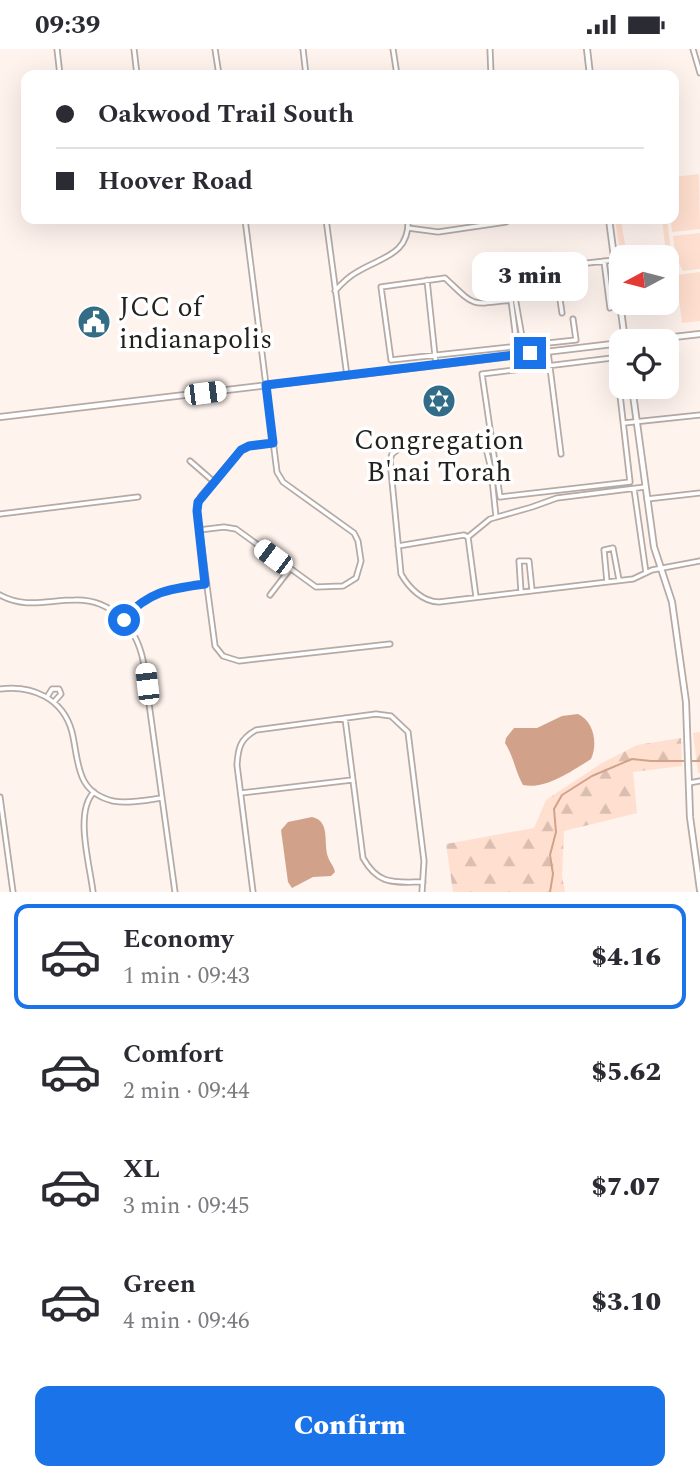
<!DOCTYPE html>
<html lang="en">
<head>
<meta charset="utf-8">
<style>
  body { margin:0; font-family:Spectral,serif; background:#f7f7f7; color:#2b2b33; height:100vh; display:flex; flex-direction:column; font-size:26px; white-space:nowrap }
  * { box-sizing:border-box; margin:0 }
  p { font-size:23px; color:#7c7c81 }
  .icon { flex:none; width:38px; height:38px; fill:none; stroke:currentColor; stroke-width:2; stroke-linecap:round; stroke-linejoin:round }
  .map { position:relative; height:843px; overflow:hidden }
  .details { display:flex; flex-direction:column; background:#fff; flex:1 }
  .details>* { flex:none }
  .guide { position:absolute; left:21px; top:21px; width:658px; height:154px; border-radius:14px; box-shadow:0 7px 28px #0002; display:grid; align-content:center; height:154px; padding:0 35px; background:#fff }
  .needle { width:46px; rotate:263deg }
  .buttons { position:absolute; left:609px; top:196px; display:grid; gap:14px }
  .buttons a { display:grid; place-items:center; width:70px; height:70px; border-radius:14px; background:#fff; box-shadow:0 7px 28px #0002; font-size:35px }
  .end { position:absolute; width:32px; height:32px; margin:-16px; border:9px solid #1a73e8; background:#fff; box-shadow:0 0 0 4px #fff }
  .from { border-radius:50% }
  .bubble { position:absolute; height:49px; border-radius:14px; background:#fff; box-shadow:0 7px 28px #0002; font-size:23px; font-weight:800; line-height:49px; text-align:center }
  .car { position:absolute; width:21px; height:42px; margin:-21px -10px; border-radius:9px; box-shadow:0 0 5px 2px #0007; background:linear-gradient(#fff 24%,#345 0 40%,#fff 0 76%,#345 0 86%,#fff 0) }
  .guide b { display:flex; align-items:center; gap:24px; height:66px; font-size:26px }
  .guide b+b { border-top:2px solid #e1e1e2 }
  .guide i { width:18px; height:18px; background:#2b2b33 }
  ul { padding:12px 0 0; list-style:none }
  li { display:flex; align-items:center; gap:21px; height:105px; margin:0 14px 10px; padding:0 21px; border:4px solid transparent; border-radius:14px }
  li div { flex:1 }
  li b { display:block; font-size:26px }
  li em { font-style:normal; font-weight:800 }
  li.on { border-color:#1a73e8 }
  li>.icon { width:63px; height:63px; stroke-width:1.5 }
  .primary-button { display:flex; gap:14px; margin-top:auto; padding:14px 35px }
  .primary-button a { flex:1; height:80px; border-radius:14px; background:#1a73e8; color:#fff; font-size:28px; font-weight:800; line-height:80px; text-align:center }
  .status { display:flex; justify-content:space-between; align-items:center; height:49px; padding:0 35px; background:#fff; direction:ltr }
  .status svg { height:19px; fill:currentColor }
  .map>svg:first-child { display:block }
  .forest { fill:url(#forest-firs) }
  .pitch { fill:#ffdfcf }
  .water { fill:#d1a289 }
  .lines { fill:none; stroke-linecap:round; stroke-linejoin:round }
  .stream { stroke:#d1a289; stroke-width:2 }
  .street-casing { stroke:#b5aaa5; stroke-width:7 }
  .secondary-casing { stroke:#b5aaa5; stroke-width:8 }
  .street { stroke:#fff; stroke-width:3.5 }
  .secondary { stroke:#fff; stroke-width:4.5 }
  .route { stroke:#1a73e8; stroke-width:9 }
  .labels { text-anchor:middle; stroke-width:7; stroke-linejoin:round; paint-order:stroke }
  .poi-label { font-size:28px; fill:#24201e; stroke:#fff; text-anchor:start }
</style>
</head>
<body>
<div class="status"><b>09:39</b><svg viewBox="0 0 49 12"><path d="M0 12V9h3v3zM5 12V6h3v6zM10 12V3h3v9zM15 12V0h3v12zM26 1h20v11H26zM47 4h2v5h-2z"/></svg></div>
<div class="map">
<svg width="700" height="843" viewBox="0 0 700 843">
  <defs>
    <pattern id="forest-firs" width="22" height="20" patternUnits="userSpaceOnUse" patternTransform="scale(1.75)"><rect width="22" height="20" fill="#ffdfcf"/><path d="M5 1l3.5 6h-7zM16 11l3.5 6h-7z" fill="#dabfb1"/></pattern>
  </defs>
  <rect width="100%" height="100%" fill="#fef3ed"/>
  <path class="forest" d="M700,683V724H698L693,684Z
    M681,689L682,717L633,723L637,764L564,782L562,827L565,843H453L446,795L534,779L546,751L602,714L637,696Z"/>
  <path class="pitch" d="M699,125L700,180L672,183L671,170H674V128Z
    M615,170H621L627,208H621Z
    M662,170H667L672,209L667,214V208H663L665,196Z
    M700,184V220L683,222L676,209L673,187Z
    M700,223V272L682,274L676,226Z"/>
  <path class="water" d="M578,665C594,672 598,695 591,710C572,722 545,741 523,736C515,722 514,708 505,694L506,689L514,679H537L562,667Z
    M312,768C331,772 323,794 328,808C330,814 334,817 335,823L331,827L313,828L292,839L288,833L281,781L288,773Z"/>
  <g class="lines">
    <path class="stream" d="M550,843L553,825L550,806L556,783L554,760L562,746L592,727L632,710L651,712H700"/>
    <defs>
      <path id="street" d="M57,0L60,26
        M134,0L137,26
        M215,0L219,26
        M303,0L306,26
        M393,0L397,26
        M490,0L491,26
        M693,0L700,24
        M326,170L347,327
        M408,179L438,183L506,173V170
        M604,212L610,259
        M555,217L562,264
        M427,231L436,316
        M335,242C342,234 348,228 357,223C381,208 410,206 408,170
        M515,248L525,305
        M511,251L515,282V306
        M573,270L576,291L391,311L381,238L445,229C476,258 469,256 511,251L515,248L522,226L526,221L614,211
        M548,303L561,405
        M612,309L616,311L630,433L500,448L482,325Z
        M624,374L700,366
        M273,395L249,397L241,401L201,447L197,462L215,597L223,607L239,612L390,595
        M190,412L213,432
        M634,440L646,524
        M647,450L700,444
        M0,465L138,448
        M496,468L491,420L484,391L400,399L392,405L390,411L401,525C409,539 423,553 439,553L633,530L652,521L700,512
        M199,481L224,478L236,480L316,538L343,537L356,529L361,512L358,492L354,484L283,433L277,423L245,170
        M468,488L490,470L532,458L557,449L645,438
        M468,488L476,548
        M398,497L464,486L468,488
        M607,533L604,501L613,499L619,531
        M521,543L519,512H529L532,541
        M0,546C26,560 48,551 75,551C112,550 136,578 143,611L175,843
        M270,546L290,520
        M123,570C150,542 168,540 205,535
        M0,640C32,636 63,649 72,683C79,712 75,743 113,752C129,755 146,751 162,749
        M47,648L52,640H59L61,645L54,653
        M345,669L363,809C379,837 394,833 423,833
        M689,734L700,732
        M241,744L352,731
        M0,748L13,843
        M93,843C90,816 74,763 94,743
        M253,843L237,716C238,699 240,690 256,681L376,665L391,667L408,683L424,812L422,843"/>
      <path id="secondary" d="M587,0L590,26
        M609,170L625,292
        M639,292L700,285
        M632,338L654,498L672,553L686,653L690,768L700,841
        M0,368L621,294"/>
    </defs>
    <use href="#street" class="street-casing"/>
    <use href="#secondary" class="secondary-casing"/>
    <use href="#street" class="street"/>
    <use href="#secondary" class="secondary"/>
  </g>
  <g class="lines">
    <path class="route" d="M124,571L123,570C150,542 168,540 205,535L197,462L198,453L241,401L249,397L273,394L266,336L530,304"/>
  </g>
  <defs>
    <symbol id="civic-disc" viewBox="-11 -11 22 22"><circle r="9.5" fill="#336c86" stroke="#fff"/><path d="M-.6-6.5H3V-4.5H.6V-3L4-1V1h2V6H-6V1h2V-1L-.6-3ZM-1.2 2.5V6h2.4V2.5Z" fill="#fff"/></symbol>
    <symbol id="synagogue-disc" viewBox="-11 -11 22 22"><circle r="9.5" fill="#336c86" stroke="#fff"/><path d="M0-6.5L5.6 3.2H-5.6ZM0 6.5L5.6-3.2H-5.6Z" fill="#fff"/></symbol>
  </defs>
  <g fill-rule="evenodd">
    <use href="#civic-disc" x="75" y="254" width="38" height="38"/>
    <use href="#synagogue-disc" x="420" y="333" width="38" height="38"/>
  </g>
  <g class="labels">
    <g class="poi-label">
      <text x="119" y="267">JCC of<tspan x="119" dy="32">indianapolis</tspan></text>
      <text x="439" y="400" text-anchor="middle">Congregation<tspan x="439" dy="32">B'nai Torah</tspan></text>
    </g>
  </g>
</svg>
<div class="buttons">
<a><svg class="needle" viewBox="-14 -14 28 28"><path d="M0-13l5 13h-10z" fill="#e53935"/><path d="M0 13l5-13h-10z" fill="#7c7c81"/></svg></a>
<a><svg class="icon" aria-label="locate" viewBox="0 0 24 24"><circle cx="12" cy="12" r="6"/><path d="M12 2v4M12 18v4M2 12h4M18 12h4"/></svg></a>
</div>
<i class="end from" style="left:124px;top:571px"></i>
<i class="end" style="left:530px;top:304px"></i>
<div class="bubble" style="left:472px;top:203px;width:116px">3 min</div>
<i class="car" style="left:205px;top:344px;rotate:83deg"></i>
<i class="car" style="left:273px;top:508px;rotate:307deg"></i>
<i class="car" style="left:147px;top:635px;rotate:353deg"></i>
<div class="guide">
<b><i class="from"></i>Oakwood Trail South</b>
<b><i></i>Hoover Road</b>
</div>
</div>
<section class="details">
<ul>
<li class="on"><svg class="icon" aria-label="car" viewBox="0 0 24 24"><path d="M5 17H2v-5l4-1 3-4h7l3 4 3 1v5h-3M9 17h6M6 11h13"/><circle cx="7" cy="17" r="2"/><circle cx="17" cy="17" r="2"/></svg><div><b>Economy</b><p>1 min · 09:43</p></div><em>$4.16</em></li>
<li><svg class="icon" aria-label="car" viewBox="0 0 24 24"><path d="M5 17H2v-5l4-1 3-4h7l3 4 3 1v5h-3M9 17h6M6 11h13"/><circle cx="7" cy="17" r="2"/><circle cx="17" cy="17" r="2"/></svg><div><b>Comfort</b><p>2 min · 09:44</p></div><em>$5.62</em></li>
<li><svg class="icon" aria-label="car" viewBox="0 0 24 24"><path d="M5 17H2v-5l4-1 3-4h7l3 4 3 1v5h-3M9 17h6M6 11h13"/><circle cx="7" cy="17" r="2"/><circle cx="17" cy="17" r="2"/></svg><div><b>XL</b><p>3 min · 09:45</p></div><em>$7.07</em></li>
<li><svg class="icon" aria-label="car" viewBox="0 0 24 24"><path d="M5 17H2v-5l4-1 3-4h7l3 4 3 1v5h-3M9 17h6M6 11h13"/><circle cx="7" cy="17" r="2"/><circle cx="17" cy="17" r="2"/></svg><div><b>Green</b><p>4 min · 09:46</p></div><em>$3.10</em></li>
</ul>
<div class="primary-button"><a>Confirm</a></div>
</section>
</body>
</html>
